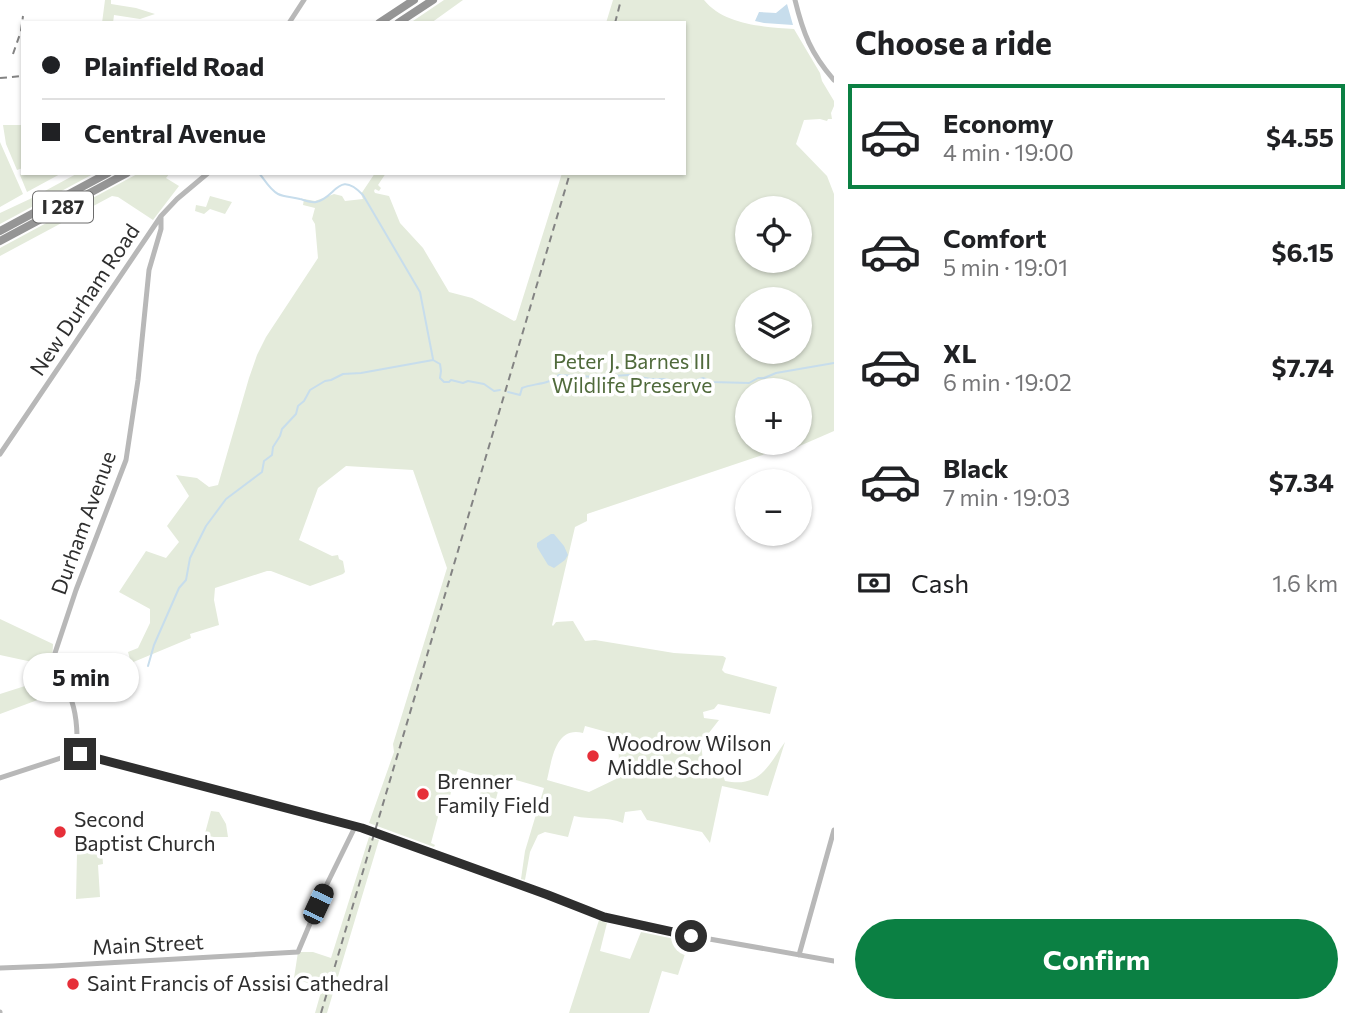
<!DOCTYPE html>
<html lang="en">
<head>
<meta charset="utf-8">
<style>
  body { margin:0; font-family:Commissioner,sans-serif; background:#f6f6f6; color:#202124; height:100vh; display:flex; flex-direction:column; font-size:26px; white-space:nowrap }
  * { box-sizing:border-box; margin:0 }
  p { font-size:23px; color:#757577 }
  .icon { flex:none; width:38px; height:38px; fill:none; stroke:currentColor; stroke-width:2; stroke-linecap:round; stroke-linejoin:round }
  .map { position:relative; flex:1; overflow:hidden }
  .details { display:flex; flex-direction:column; background:#fff; width:525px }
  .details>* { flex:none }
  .guide { position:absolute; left:21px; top:21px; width:665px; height:154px; border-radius:0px; box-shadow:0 2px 5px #0004; display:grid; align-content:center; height:154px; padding:0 21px; background:#fff }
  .fabs { position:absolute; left:735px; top:196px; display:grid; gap:14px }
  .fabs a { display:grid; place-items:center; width:77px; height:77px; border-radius:50%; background:#fff; box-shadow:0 2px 5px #0004; font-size:35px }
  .end { position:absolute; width:32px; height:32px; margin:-16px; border:9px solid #2e2e2e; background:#fff; box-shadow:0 0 0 4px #fff }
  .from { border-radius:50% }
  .bubble { position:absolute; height:49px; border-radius:24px; background:#fff; box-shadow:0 2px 5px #0004; font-size:23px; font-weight:700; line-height:49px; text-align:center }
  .car { position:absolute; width:21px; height:42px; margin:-21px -10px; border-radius:9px; box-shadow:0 0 5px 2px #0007; background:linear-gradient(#222 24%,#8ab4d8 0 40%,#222 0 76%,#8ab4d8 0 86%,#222 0) }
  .guide b { display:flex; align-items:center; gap:24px; height:66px; font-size:26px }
  .guide b+b { border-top:2px solid #e0e0e0 }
  .guide i { width:18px; height:18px; background:#202124 }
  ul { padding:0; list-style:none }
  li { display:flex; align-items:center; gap:21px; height:105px; margin:0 14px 10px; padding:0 7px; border:4px solid transparent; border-radius:0px }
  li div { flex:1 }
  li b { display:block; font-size:26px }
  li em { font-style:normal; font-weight:700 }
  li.on { border-color:#0b8043 }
  li>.icon { width:63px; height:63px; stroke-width:1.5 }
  h2 { padding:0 21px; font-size:32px; line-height:84px }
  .pay { display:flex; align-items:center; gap:18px; height:77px; padding:0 21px; font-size:26px }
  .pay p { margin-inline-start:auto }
  .cta { display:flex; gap:14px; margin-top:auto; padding:14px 21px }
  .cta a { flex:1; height:80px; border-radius:42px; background:#0b8043; color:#fff; font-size:28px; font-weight:700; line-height:80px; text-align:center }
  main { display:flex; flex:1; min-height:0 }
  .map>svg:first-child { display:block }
  .green { fill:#e4ebdb; fill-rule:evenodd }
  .water { fill:#c7ddec }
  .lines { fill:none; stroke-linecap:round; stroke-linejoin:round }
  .stream { stroke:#c7ddec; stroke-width:2 }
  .secondary { stroke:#b8b8b8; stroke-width:5 }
  .highway { stroke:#959595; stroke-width:8 }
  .rail { stroke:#838383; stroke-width:2; stroke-dasharray:7 5; stroke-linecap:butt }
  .route { stroke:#2e2e2e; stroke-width:9 }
  .poi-dot { fill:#e62f39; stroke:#fff; stroke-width:2.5 }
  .labels { text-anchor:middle; stroke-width:7; stroke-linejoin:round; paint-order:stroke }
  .shield { fill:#fff; stroke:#6d6d6d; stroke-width:2 }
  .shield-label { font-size:19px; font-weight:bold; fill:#2e2e2e }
  .street-label { font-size:21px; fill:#2e2e2e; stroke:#fff }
  .park-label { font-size:21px; fill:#506a3b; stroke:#fff }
  .poi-label { font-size:21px; fill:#2e2e2e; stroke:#fff; text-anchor:start }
</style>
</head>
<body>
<main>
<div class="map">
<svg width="834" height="1013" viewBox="0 0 834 1013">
  <rect width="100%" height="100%" fill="#fff"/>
  <path class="green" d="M105,0H111V4L136,8L155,14L140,19L114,15L113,23H102Z
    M444,0H463L431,23H410Z
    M613,0H704C724,25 764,27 794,29L820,73L822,81L834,101V106L831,113L832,119H828L827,121L820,119L804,120L796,144L827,176L834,194V431L788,451L783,448L587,514V521L575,527L552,625L553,626L556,622L573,621L585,641L595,640L674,653L723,656L726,658L722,670L725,673L777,687L770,714L718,704L714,709L703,712L704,718L719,720L701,743L704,770L721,771L725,781C760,788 768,766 785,742L768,796L722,786L710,843L702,832L647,820L641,810L625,812L623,823C605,816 592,820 574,816L568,837L545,832L538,835L530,852L525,880L521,879L525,851L544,788L502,776L496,799L480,794L484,777L458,769L449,799L443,798L431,843L435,845L434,847L369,823L394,752L393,744L447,568L413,470L346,466L318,488L299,540L332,556L338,555L339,559L343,561L345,572L343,574L310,586L271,571H267L215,588L214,600L219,625L190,634L191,638L131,663L128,652L138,648L150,623V609L119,592L146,551L166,558L179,542L167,526L189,496L176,475L197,478L209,487L218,485L249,378L257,355L266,337L318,258L315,224L312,219L315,208L303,205L304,199L315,201L334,194L342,196L345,201L363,199L361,194L375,173H386L378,185L381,188L379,191L375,189L374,191L375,193L389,196L400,223L423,248L449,292L472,298L514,321L516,320L562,173H684V23H606ZM747,208H800V261H747ZM747,299H800V352H747ZM747,390H800V443H747ZM585,726L618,735L619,764L616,779L589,792L547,780C552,760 555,726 583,733Z
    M3,125H23V168L17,170L6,144Z
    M0,142L23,194L0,207Z
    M23,173H62L27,192L20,175Z
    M78,173H95L0,224V213L32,198Z
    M139,173H170L166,178L179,186L153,220L118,197L112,196L0,256V248Z
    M210,196L232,202L225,214L210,209L204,214L195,211L196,205L206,207Z
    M0,619L53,644L52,664L39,666L37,663L0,655Z
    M47,679L67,689L0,714V694Z
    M211,811L219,812L226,824L228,837H204Z
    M369,837L379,840L327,1013H315L323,985L321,988L294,978L298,952H313L331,958Z
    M102,851L103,864L98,865L100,897L76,899L77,853Z
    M599,920L607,923L600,951L630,959L641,932L689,942L678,975L662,971L649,1013H569Z"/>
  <path class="water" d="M787,4L793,25L764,23L755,21L759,12L776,13Z
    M551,534H554L564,546L568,555L565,560L554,568L548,565L537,547V543Z"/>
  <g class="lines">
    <path class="stream" d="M259,173C264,179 270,190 278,194C284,197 293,197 300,199C304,200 311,203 316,202C336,198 338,169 363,195L420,292L433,359
      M508,392L520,395L522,388C534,383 549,385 559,375L597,377L628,375L651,379H665L686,384L703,378L712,382L749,383L758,378H764L776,373L834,363
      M148,666L154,645L179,588L186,580L190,558L206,526L226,499L262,472L264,461L272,455L273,447L280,436L282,429L296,414L298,406L304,401L310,390L325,381L331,380L343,374L361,373L433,360L440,364L441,371L440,378L444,382H449L451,380L463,383L468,381L484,384L494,391L500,390"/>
    <path class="secondary" d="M795,0C803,33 811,54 834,80
      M289,23L304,0
      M0,454L161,216L177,199L208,173
      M76,753C78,738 77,717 72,702C68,685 56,670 55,653L76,590L126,460L138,380L149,270L161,229V216
      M0,778L76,753L362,828L548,895L613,920L698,937L834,961
      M799,955L834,830
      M0,968L53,966L298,952L325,888L355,827
      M0,1012V1013"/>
    <path class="highway" d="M379,23L414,0
      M398,23L433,0
      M0,231L108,173
      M0,241L127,173"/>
    <path class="rail" d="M615,23L621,0
      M13,54L21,31L23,16
      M0,78L23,76
      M321,1013L570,173"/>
  </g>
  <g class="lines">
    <path class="route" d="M80,754L362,828L548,895L604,917L691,936"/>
  </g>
  <g class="poi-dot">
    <circle cx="593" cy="756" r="7"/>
    <circle cx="423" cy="794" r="7"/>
    <circle cx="60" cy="832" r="7"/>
    <circle cx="73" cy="984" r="7"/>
  </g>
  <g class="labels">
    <rect class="shield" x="33" y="191.5" width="60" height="31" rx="5"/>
    <g class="shield-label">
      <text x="63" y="214">I 287</text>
    </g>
    <g class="street-label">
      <text transform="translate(85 300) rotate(-56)" y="7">New Durham Road</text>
      <text transform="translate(84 523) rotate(-70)" y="7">Durham Avenue</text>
      <text transform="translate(148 945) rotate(-3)" y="7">Main Street</text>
    </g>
    <g class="park-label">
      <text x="632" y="369">Peter J. Barnes III<tspan x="632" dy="24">Wildlife Preserve</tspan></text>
    </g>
    <g class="poi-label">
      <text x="607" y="751">Woodrow Wilson<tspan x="607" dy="24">Middle School</tspan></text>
      <text x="437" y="789">Brenner<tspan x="437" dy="24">Family Field</tspan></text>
      <text x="74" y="827">Second<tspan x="74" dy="24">Baptist Church</tspan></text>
      <text x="87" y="991">Saint Francis of Assisi Cathedral</text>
    </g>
  </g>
</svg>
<div class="fabs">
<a><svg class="icon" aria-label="locate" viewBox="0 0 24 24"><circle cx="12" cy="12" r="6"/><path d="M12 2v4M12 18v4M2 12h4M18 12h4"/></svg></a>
<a><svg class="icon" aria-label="layers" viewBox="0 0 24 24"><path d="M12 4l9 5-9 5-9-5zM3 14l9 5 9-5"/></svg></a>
<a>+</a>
<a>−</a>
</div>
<i class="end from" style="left:691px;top:936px"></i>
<i class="end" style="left:80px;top:754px"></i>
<div class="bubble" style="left:23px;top:653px;width:116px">5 min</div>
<i class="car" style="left:318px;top:904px;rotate:25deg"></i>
<div class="guide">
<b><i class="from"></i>Plainfield Road</b>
<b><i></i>Central Avenue</b>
</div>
</div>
<section class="details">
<h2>Choose a ride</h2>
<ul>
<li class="on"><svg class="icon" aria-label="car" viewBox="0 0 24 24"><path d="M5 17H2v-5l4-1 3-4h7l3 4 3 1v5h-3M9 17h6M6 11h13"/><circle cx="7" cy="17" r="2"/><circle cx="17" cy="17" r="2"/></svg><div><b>Economy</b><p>4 min · 19:00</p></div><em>$4.55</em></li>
<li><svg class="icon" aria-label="car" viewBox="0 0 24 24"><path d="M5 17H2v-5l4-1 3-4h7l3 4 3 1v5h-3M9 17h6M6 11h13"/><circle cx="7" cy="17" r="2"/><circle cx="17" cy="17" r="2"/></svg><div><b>Comfort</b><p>5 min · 19:01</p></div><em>$6.15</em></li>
<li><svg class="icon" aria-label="car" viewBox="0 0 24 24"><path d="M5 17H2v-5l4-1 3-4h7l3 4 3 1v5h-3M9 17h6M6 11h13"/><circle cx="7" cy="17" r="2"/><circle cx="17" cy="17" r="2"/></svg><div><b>XL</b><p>6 min · 19:02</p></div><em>$7.74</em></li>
<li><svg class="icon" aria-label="car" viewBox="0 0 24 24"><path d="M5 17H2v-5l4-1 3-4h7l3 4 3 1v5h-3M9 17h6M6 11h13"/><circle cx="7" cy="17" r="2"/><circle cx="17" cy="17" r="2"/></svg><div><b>Black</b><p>7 min · 19:03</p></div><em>$7.34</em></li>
</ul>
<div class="pay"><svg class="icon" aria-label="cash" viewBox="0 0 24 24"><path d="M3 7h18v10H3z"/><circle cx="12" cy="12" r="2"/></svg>Cash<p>1.6 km</p></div>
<div class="cta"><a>Confirm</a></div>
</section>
</main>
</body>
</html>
